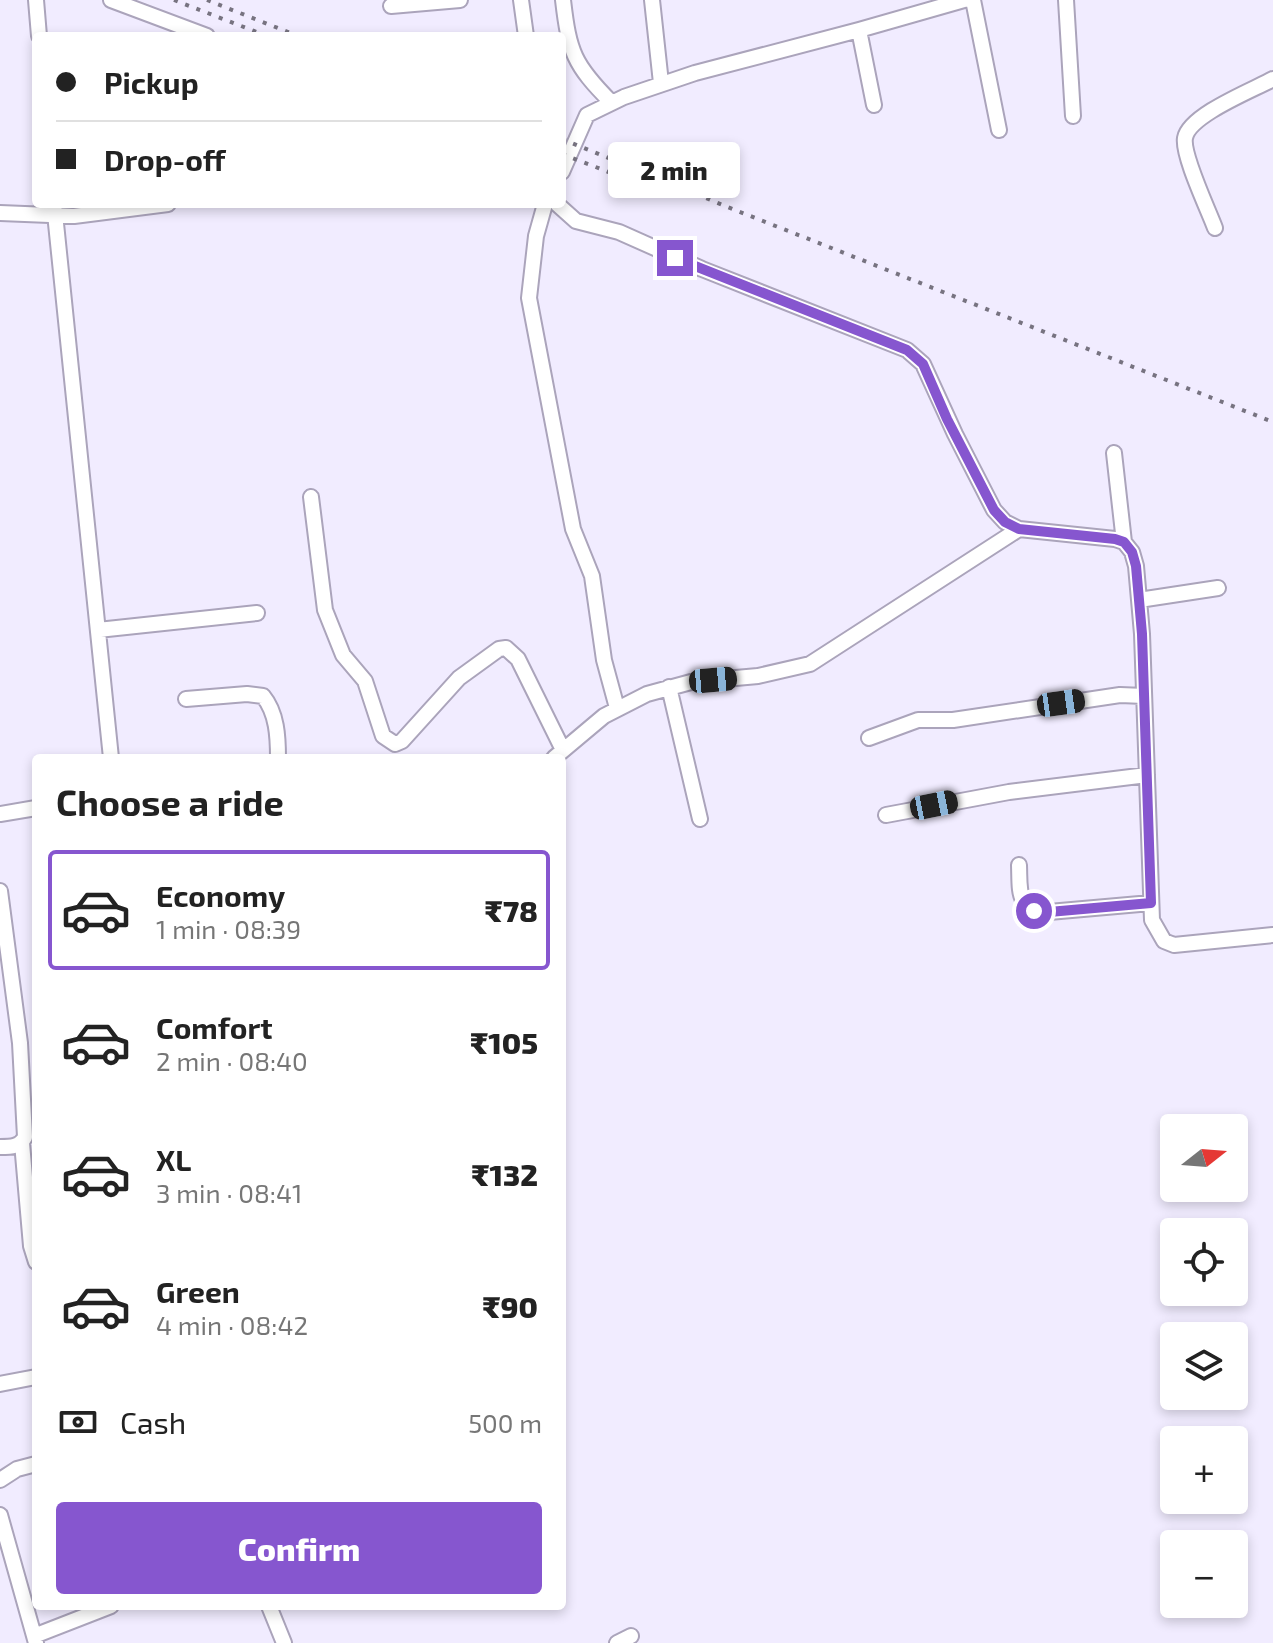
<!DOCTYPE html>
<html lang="en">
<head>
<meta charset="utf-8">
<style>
  body { margin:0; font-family:"Exo 2",sans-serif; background:#f2f2f2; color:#222; height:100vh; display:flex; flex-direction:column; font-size:30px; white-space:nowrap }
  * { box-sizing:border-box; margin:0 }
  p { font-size:26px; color:#767676 }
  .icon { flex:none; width:44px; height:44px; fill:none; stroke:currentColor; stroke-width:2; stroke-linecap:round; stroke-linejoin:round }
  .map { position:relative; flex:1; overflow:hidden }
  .drawer { position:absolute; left:32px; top:754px; width:534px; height:856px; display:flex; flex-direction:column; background:#fff; border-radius:8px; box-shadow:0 4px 12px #0003 }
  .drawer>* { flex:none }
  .hud { position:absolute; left:32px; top:32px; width:534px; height:176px; border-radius:8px; box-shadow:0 4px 12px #0003; display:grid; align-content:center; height:176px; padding:0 24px; background:#fff }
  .needle { width:52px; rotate:73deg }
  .fabs { position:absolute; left:1160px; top:1114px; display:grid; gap:16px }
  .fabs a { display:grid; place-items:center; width:88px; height:88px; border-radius:8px; background:#fff; box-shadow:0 4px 12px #0003; font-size:40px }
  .end { position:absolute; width:36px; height:36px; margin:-18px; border:10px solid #8656cf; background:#fff; box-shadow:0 0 0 4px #fff }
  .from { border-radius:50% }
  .bubble { position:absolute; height:56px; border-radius:8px; background:#fff; box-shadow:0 4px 12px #0003; font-size:26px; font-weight:800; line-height:56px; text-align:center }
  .car { position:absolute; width:24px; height:48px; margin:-24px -12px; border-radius:10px; box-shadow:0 0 6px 2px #0007; background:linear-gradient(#222 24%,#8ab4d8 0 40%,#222 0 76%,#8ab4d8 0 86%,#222 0) }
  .hud b { display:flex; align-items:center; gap:28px; height:76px; font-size:30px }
  .hud b+b { border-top:2px solid #e0e0e0 }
  .hud i { width:20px; height:20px; background:#222 }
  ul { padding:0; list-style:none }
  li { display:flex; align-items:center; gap:24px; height:120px; margin:0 16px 12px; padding:0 8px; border:4px solid transparent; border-radius:8px }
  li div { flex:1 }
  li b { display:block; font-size:30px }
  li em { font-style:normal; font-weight:800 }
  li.selected { border-color:#8656cf }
  li>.icon { width:72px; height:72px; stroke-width:1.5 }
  h2 { padding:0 24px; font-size:36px; line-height:96px }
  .pay { display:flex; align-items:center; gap:20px; height:88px; padding:0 24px; font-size:30px }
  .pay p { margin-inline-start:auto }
  .primary-button { display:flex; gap:16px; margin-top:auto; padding:16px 24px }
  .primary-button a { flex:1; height:92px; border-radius:8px; background:#8656cf; color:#fff; font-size:32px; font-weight:800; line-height:92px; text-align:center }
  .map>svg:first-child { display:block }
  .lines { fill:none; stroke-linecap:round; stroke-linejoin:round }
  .street-casing { stroke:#aba4bb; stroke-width:18 }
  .street { stroke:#fff; stroke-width:14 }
  .rail { stroke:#777380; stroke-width:4; stroke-dasharray:4 8; stroke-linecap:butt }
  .route { stroke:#8656cf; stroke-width:10 }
</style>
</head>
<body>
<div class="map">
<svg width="1273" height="1643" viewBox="0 0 1273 1643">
  <rect width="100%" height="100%" fill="#f1ecff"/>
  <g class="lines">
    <defs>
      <path id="street" d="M36,0L39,36
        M111,0L207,36
        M521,0L526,36
        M563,0C569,52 574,65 611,102
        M652,0L661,83
        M973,0L999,130
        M1066,0L1073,116
        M391,6L460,0
        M859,30L874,105
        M562,172L587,115L624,97L695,73L859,30L964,0
        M54,204L111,758
        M545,204L536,236L529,298L573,529L592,576L604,660L617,708
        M557,204L576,221L619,232L702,269L907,350L923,364L955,434L994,510L1005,522L1019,529L1115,539L1124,542L1132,552L1136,566L1142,634L1152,920L1164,941L1174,945L1273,935
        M0,213L74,216L168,204
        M1215,228C1208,209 1182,155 1185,138C1189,115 1253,90 1273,79
        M1114,453L1124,542
        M311,497L325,610L343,655L365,681L383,736L395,744L402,741L459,678L499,649L506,648L518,659L563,750
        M1139,600L1218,588
        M98,630L257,613
        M669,687L700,819
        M186,699L247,694L263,696C277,713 278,737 278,758
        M869,738L918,720H953L1120,695L1144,696
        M554,758L604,716L647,694L691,682L758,676L810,664L1019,529
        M0,814L36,808
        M886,815L1009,792L1147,775
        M1019,865C1020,892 1016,910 1049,912L1151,903
        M0,891L20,1043L25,1137C20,1147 11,1147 0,1147
        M22,1143L31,1246L36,1262
        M0,1384L36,1377
        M0,1480L17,1469L36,1464
        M0,1515L36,1643
        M269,1606L284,1643
        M34,1636L111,1606
        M617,1643L631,1636"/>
    </defs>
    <use href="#street" class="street-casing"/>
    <use href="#street" class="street"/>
    <path class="rail" d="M174,0L267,36
      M207,0L298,36
      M562,139L735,210L1273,422
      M562,154L642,185"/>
  </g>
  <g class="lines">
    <path class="route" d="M675,258L907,350L923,364L947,419L994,510L1005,522L1019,529L1115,539L1124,542L1132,552L1136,566L1142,634L1151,903L1049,912L1034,911"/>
  </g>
</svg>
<div class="fabs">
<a><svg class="needle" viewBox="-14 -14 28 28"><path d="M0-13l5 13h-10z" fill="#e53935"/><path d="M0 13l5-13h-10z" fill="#767676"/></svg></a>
<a><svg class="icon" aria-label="locate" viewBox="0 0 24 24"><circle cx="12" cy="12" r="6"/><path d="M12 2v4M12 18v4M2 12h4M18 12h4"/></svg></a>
<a><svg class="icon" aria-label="layers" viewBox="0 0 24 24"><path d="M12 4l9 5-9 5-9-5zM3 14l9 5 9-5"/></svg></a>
<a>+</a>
<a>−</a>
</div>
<i class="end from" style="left:1034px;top:911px"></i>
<i class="end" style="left:675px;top:258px"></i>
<div class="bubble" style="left:608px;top:142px;width:132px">2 min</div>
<i class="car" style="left:713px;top:680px;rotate:85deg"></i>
<i class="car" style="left:1061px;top:703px;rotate:82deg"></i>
<i class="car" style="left:934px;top:805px;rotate:79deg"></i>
<div class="hud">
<b><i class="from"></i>Pickup</b>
<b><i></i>Drop-off</b>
</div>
<section class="drawer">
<h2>Choose a ride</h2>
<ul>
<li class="selected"><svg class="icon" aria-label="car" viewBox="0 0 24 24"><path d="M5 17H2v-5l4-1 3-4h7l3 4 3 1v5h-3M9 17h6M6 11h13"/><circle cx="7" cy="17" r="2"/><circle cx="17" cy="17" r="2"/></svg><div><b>Economy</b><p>1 min · 08:39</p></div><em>₹78</em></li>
<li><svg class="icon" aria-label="car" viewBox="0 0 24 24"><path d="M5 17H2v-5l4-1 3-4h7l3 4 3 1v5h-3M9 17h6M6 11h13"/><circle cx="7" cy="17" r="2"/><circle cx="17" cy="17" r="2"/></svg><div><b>Comfort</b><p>2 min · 08:40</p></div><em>₹105</em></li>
<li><svg class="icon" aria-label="car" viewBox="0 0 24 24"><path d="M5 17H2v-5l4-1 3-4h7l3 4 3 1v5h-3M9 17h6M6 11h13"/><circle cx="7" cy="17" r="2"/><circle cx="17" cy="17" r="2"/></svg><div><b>XL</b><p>3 min · 08:41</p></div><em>₹132</em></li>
<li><svg class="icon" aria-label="car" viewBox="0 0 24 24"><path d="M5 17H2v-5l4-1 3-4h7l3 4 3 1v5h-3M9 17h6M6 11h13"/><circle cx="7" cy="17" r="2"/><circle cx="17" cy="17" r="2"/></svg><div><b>Green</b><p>4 min · 08:42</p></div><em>₹90</em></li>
</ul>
<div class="pay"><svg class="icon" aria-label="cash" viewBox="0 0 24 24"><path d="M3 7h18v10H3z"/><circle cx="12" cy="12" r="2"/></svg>Cash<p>500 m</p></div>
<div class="primary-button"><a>Confirm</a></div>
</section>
</div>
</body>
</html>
